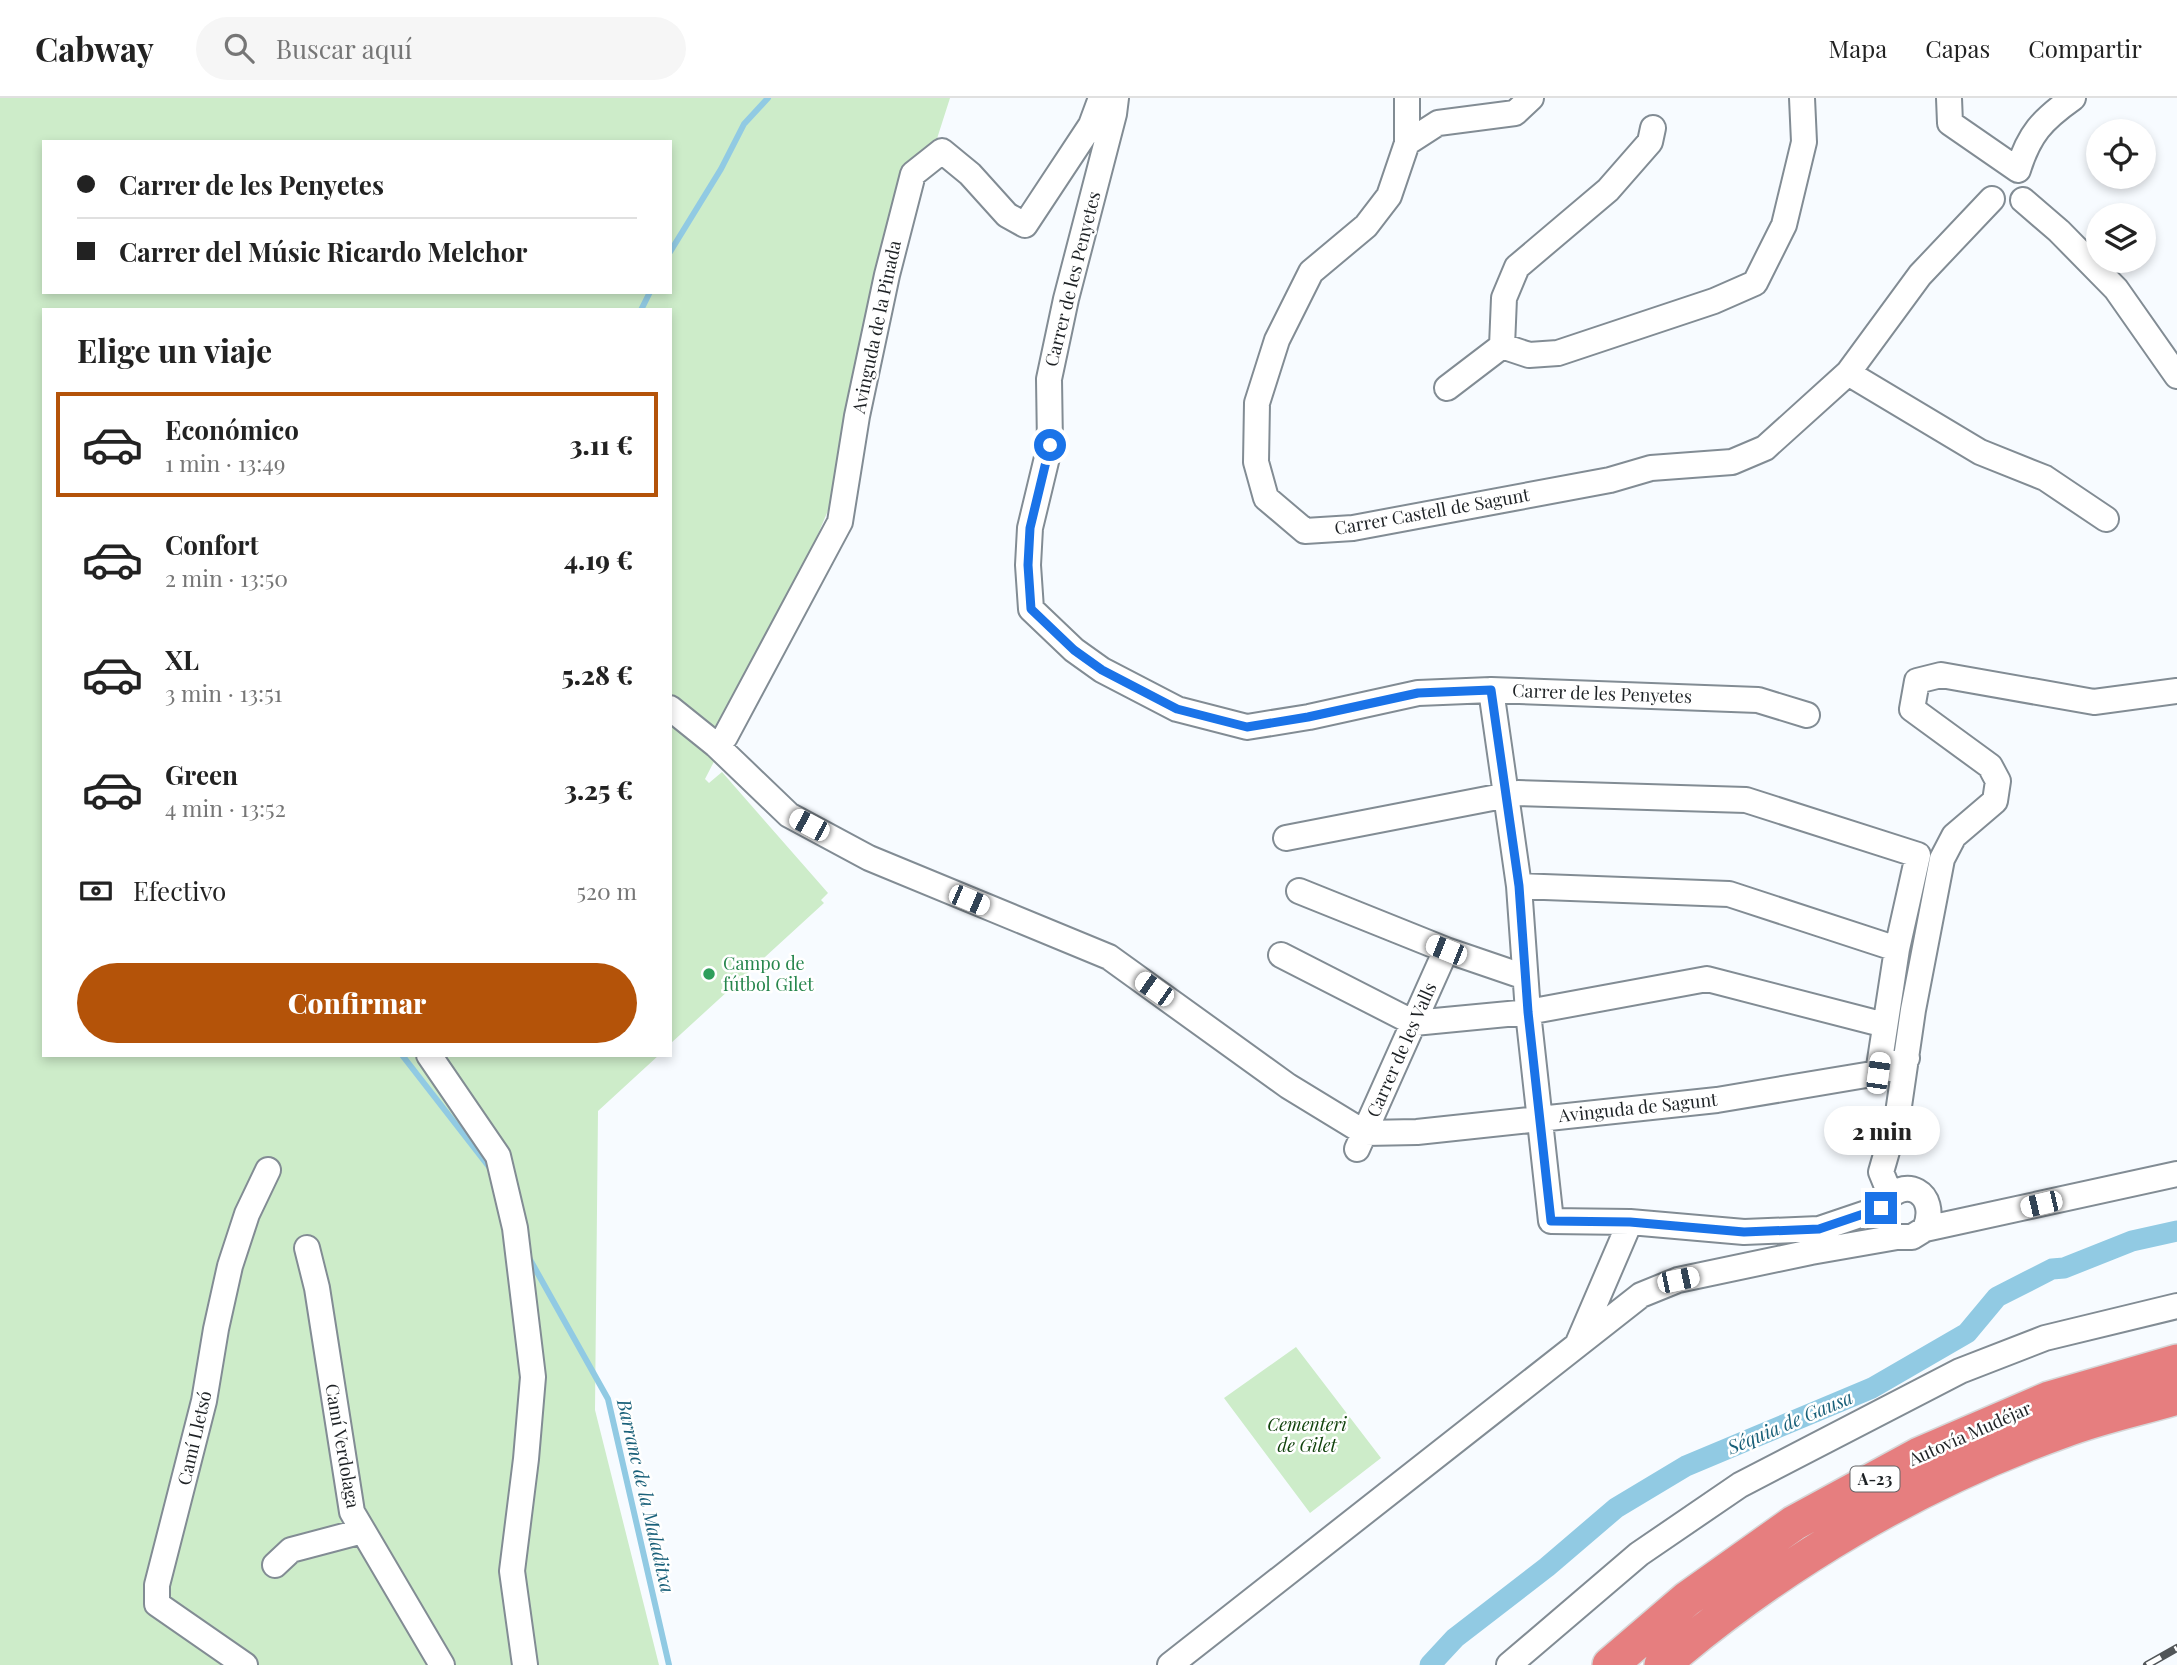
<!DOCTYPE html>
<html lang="es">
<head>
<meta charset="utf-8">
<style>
  body { margin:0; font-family:"Playfair Display",serif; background:#f6f6f6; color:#222; height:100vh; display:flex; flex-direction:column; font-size:26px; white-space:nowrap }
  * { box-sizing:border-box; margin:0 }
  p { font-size:23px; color:#767676 }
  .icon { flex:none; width:38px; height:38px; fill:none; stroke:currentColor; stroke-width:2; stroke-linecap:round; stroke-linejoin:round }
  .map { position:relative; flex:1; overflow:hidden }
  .details { position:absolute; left:42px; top:210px; width:630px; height:749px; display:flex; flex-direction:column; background:#fff; border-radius:0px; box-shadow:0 4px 10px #0003 }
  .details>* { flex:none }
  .guide { position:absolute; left:42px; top:42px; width:630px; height:154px; border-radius:0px; box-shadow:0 4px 10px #0003; display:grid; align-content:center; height:154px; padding:0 35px; background:#fff }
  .tools { position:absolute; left:2086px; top:21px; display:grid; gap:14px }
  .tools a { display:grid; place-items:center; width:70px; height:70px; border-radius:50%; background:#fff; box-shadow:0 4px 10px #0003; font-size:35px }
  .end { position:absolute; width:32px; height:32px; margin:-16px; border:9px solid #1a73e8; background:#fff; box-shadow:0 0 0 4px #fff }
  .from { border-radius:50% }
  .bubble { position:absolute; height:49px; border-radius:24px; background:#fff; box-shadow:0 4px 10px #0003; font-size:23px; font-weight:800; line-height:49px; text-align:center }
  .car { position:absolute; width:21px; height:42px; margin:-21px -10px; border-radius:9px; box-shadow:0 0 5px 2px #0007; background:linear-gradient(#fff 24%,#345 0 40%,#fff 0 76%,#345 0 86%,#fff 0) }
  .guide b { display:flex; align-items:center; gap:24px; height:66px; font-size:26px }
  .guide b+b { border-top:2px solid #e0e0e0 }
  .guide i { width:18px; height:18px; background:#222 }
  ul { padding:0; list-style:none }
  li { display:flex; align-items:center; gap:21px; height:105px; margin:0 14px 10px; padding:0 21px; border:4px solid transparent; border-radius:0px }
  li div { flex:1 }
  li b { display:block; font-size:26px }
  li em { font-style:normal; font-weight:800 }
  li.on { border-color:#b45309 }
  li>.icon { width:63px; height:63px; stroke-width:1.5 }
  h2 { padding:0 35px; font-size:32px; line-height:84px }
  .pay { display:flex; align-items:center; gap:18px; height:77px; padding:0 35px; font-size:26px }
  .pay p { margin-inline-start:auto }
  .cta { display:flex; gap:14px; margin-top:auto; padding:14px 35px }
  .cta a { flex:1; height:80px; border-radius:42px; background:#b45309; color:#fff; font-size:28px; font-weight:800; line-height:80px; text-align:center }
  header { display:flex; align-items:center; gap:42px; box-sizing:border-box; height:98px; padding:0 35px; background:#fff; border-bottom:2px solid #e0e0e0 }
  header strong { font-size:33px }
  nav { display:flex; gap:38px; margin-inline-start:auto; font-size:24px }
  .search { width:490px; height:63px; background:#f6f6f6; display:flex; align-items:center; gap:18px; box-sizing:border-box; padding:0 24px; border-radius:38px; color:#767676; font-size:26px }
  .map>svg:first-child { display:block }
  .green { fill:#cdecc9; fill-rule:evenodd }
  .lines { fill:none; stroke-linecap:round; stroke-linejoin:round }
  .stream { stroke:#91cae3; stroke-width:6 }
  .canal { stroke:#91cae3; stroke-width:21 }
  .minor-casing { stroke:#828c94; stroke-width:28 }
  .highway-casing { stroke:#d6d7d8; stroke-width:38 }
  .minor { stroke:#fff; stroke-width:24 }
  .highway { stroke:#e67e7f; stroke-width:35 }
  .rail-casing { stroke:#515558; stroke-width:8 }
  .rail { stroke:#fff; stroke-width:5; stroke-dasharray:16; stroke-linecap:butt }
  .route { stroke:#1a73e8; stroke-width:9 }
  .leisure-dot { fill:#2e9e5b; stroke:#fff; stroke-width:2.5 }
  .labels { text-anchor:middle; stroke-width:5; stroke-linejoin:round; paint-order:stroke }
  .shield { fill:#fff; stroke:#626466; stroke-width:2 }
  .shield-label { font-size:16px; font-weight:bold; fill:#1e2225 }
  .street-label { font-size:18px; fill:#1e2225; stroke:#fff }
  .leisure-label { font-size:18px; fill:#27864d; stroke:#fff; text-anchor:start }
  .park-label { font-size:18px; font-style:italic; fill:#12430d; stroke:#fff }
  .water-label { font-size:19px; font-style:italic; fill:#196079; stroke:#fff }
</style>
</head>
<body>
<header>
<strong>Cabway</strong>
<div class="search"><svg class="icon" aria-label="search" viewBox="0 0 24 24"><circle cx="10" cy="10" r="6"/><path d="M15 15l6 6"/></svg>Buscar aquí</div>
<nav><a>Mapa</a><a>Capas</a><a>Compartir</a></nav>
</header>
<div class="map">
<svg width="2177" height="1567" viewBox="0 0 2177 1567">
  <rect width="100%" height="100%" fill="#f7fbff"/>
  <path class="green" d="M0,0H950L872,244L850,361L754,586L705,681L709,685L722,674L828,795L821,802L824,805L670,946V212H44V957H659L598,1013L595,1312L659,1567H0ZM44,44H670V194H44Z
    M1296,1249L1381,1360L1310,1415L1224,1300Z"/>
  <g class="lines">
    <path class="stream" d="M670,154L721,71L744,26L768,0
      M641,212L650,194
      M402,957L493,1074
      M528,1158L608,1301L669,1567"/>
    <path class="canal" d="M1430,1567L1455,1540L1547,1469L1616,1410L1686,1368L1872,1290L1967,1235L1997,1199L2052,1171L2064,1170L2132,1143L2177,1133"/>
    <defs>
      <path id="minor" d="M1116,0L1114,16L1066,201L1049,281L1050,347L1030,430L1028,467L1031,511L1074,552L1102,572L1177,611L1247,629L1309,619L1418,595L1491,592L1758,602L1807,617
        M1531,0L1515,15L1438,25L1407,45L1389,98L1366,128L1311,174L1277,242L1257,305L1256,364L1266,400L1305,433L1353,430L1610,382L1651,370L1732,364L1765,350L1848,275L1920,177L1992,101
        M1949,0L1950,25L2018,72C2029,36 2042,22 2073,0
        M1653,30L1650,44L1608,92L1517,169L1504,200L1502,248L1529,257L1558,255L1714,203L1755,185L1784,127L1804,44L1802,0
        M1407,45V0
        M2023,102L2059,133L2116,191L2177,278
        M1848,275L1980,354L2045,380L2106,421
        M1447,290L1502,248
        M1491,592L1519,788L1528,914L1551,1123L1630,1124L1744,1134L1819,1131L1881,1110
        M670,610L716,647L789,717L869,760L1109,859L1288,988L1365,1035L1417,1034L1717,1002L1878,975L1907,960
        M716,647L725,639L840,424L857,318L887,177L913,76L942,53L970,76L1007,117L1025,127L1091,27L1101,0
        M1286,740L1518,695L1746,702L1918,757L1897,851L1878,975
        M1519,788L1729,796L1897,851
        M1299,793L1446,852L1525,879
        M1281,857L1414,925L1528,914L1707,881L1885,927
        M429,957L498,1058L515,1130L533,1279L526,1361L512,1473L525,1567
        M1357,1051L1446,852
        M1890,1096L1881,1074L1898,1015L1913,912L1942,761L1954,738L1995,703L1998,683L1990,668L1912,611L1917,583L1941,577L2094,604L2177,593
        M1882,1108C1903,1074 1940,1095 1925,1131
        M307,1150L317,1190L352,1414L442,1567
        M1578,1245L1630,1124
        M275,1467L291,1452L363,1433
        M245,1567L157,1506V1487L204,1303L216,1231L230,1168L247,1116L268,1072
        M1170,1567L1641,1197L1678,1182L1811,1154L1897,1139H1912L1925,1131L2177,1076
        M1509,1567L1639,1456L1740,1387L1960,1273L2045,1240L2177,1208"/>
      <path id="highway" d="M1610,1567L1687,1501L1794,1425L1919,1357L2049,1301L2177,1264
        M1662,1567C1780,1466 1918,1384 2064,1332C2101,1318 2140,1310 2177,1299"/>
    </defs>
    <use href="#minor" class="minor-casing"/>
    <use href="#highway" class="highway-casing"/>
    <use href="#minor" class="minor"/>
    <use href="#highway" class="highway"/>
    <defs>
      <path id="rail" d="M2147,1567L2177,1550"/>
    </defs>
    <use href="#rail" class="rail-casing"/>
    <use href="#rail" class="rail"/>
  </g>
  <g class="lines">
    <path class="route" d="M1050,347L1030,430L1028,467L1031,511L1074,552L1102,572L1177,611L1247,629L1308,619L1418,595L1491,592L1519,788L1528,914L1551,1123L1630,1124L1744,1134L1819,1131L1881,1110"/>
  </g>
  <circle class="leisure-dot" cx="709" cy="876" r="7"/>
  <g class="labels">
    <rect class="shield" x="1850.5" y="1368.5" width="49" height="25" rx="5"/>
    <g class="shield-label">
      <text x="1875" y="1387">A-23</text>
    </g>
    <g class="street-label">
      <text transform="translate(1073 181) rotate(-76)" y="6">Carrer de les Penyetes</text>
      <text transform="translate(877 229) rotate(-78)" y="6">Avinguda de la Pinada</text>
      <text transform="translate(1432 414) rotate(-10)" y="6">Carrer Castell de Sagunt</text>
      <text transform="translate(1602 596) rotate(2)" y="6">Carrer de les Penyetes</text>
      <text transform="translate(1402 952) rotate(-66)" y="6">Carrer de les Valls</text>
      <text transform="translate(1638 1010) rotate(-6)" y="6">Avinguda de Sagunt</text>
      <text transform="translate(1970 1336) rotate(-24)" y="6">Autovía Mudéjar</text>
      <text transform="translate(195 1340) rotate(-77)" y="6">Camí Lletsó</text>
      <text transform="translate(342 1348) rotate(80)" y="6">Camí Verdolaga</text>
    </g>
    <g class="leisure-label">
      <text x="723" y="872">Campo de<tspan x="723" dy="21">fútbol Gilet</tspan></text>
    </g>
    <g class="park-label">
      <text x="1307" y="1333">Cementeri<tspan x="1307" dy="21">de Gilet</tspan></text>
    </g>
    <g class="water-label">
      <text transform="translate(1790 1324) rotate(-23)" y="7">Séquia de Gausa</text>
      <text transform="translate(646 1398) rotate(77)" y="7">Barranc de la Maladitxa</text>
    </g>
  </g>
</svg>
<div class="tools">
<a><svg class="icon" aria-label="locate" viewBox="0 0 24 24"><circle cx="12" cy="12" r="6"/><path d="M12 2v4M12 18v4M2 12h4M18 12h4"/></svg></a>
<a><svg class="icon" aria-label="layers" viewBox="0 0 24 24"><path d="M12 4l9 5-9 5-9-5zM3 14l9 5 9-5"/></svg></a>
</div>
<i class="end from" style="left:1050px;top:347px"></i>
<i class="end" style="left:1881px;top:1110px"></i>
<div class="bubble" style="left:1824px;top:1008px;width:116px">2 min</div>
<i class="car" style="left:809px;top:727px;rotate:298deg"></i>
<i class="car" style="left:969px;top:802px;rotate:113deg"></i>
<i class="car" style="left:1446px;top:852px;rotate:292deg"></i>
<i class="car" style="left:1154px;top:891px;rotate:305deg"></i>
<i class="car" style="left:1878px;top:975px;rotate:8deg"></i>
<i class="car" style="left:2041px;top:1106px;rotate:257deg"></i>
<i class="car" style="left:1678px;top:1182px;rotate:78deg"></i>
<div class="guide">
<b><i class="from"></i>Carrer de les Penyetes</b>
<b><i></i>Carrer del Músic Ricardo Melchor</b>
</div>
<section class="details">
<h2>Elige un viaje</h2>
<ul>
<li class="on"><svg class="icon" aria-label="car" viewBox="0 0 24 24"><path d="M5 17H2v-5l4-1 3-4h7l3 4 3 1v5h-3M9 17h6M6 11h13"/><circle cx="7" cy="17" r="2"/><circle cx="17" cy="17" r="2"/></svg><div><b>Económico</b><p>1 min · 13:49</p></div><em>3.11 €</em></li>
<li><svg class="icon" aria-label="car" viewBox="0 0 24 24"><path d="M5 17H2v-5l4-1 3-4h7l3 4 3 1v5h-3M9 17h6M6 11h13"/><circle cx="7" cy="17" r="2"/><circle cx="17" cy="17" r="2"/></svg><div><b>Confort</b><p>2 min · 13:50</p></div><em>4.19 €</em></li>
<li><svg class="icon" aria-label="car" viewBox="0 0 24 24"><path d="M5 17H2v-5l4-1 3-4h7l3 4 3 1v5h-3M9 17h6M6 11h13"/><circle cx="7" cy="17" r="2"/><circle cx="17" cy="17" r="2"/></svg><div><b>XL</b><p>3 min · 13:51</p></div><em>5.28 €</em></li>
<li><svg class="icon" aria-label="car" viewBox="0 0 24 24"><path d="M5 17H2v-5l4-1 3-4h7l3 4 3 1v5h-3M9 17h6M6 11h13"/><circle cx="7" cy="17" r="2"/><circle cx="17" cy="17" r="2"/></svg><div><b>Green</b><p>4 min · 13:52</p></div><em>3.25 €</em></li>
</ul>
<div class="pay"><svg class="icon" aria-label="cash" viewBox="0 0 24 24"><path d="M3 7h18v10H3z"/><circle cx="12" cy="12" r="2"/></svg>Efectivo<p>520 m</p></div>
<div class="cta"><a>Confirmar</a></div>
</section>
</div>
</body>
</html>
